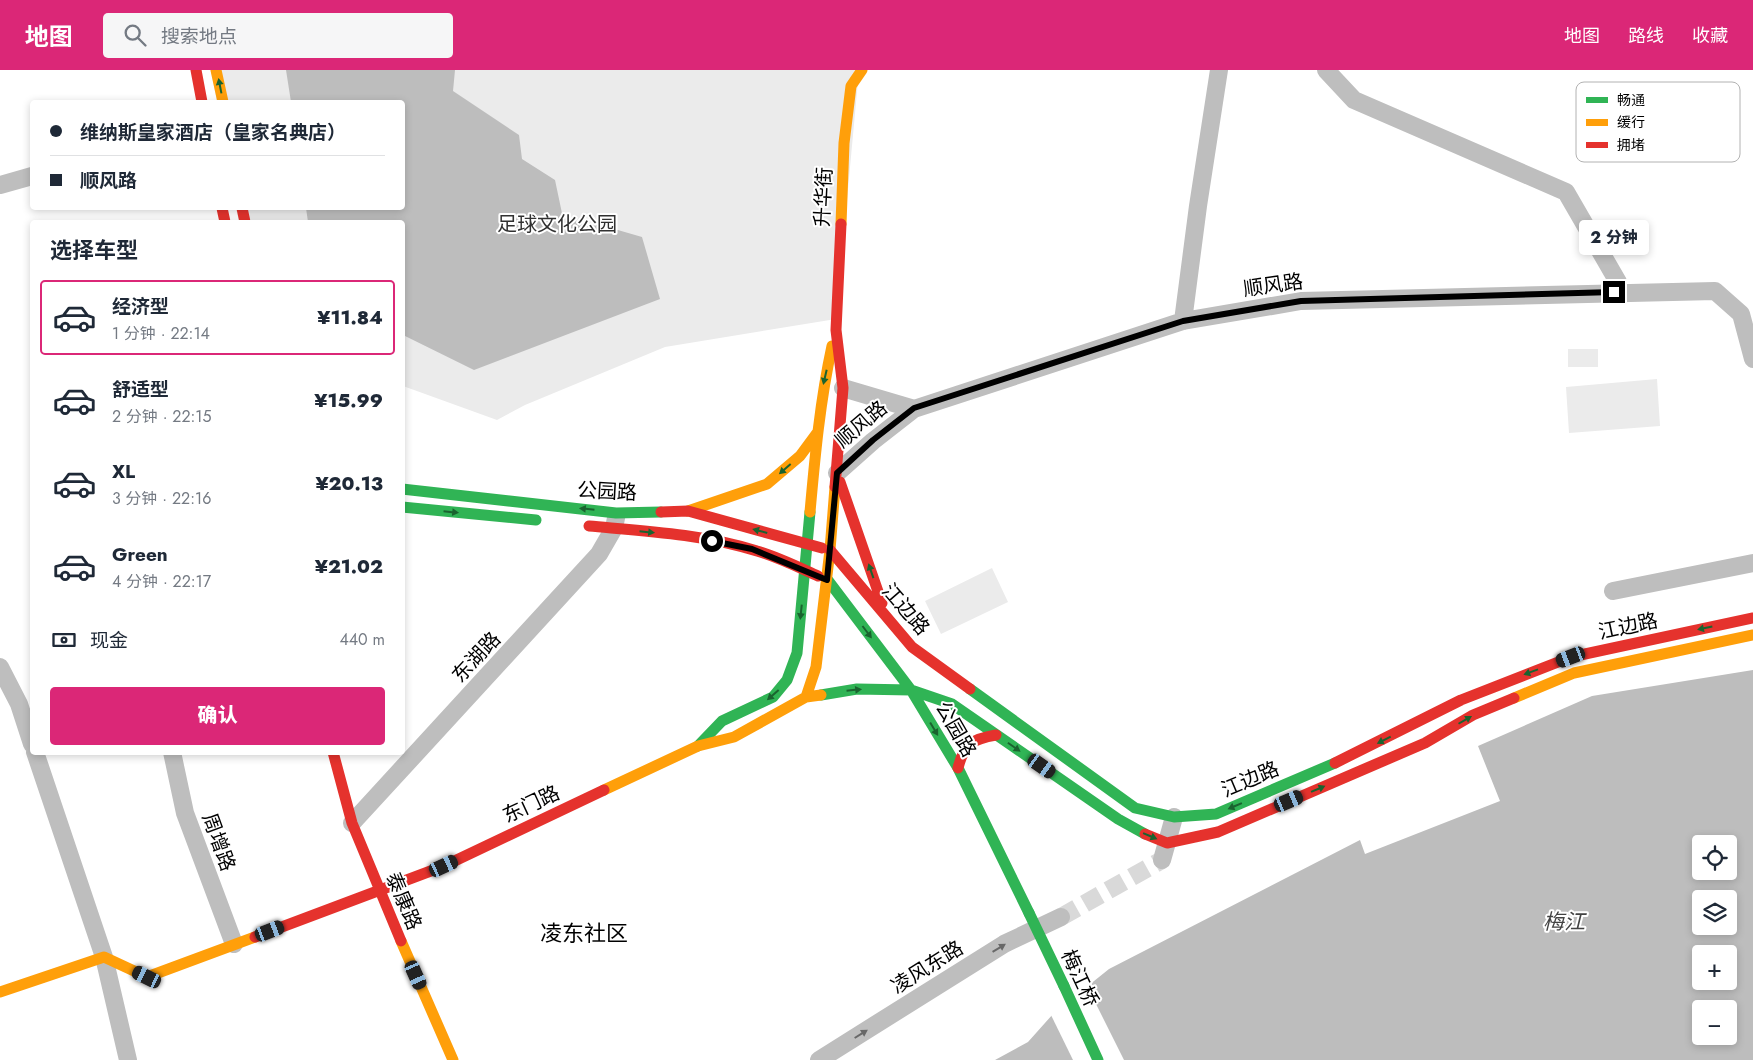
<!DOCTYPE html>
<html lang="zh">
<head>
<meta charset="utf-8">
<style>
  body { margin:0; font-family:Jost,"Noto Sans SC",sans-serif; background:#f6f6f7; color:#1f2937; height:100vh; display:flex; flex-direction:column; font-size:19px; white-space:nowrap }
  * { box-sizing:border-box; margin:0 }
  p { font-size:16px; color:#747a83 }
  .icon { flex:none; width:28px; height:28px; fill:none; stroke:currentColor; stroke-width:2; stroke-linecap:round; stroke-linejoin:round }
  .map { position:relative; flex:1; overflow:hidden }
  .sheet { position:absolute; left:30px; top:150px; width:375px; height:535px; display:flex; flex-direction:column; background:#fff; border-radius:5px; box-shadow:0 2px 8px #0003 }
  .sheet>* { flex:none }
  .top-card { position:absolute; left:30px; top:30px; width:375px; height:110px; border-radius:5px; box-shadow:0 2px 8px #0003; display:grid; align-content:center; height:110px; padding:0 20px; background:#fff }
  .tools { position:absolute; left:1692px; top:765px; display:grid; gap:10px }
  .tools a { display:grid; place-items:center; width:45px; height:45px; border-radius:5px; background:#fff; box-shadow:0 2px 8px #0003; font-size:25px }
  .end { position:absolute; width:22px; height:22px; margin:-11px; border:6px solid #000; background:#fff; box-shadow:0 0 0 2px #fff }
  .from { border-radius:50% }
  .bubble { position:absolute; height:35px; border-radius:5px; background:#fff; box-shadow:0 2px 8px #0003; font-size:16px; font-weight:800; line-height:35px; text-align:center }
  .car { position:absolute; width:15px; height:30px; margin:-15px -8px; border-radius:6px; box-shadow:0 0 4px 1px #0007; background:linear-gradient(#222 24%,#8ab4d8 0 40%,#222 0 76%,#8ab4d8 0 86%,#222 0) }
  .top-card b { display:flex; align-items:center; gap:18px; height:48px; font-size:19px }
  .top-card b+b { border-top:1px solid #e0e1e3 }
  .top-card i { width:12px; height:12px; background:#1f2937 }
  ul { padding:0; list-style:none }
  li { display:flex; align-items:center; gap:15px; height:75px; margin:0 10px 8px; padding:0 10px; border:2px solid transparent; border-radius:5px }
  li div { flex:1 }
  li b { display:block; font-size:19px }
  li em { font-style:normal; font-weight:800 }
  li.selected { border-color:#db2777 }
  li>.icon { width:45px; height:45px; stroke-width:1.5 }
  h2 { padding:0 20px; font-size:22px; line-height:60px }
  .pay { display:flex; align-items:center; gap:12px; height:55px; padding:0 20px; font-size:19px }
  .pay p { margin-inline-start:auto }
  .action { display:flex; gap:10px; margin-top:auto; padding:10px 20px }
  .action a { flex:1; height:58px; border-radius:5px; background:#db2777; color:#fff; font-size:20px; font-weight:800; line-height:58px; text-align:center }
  header { display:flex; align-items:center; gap:30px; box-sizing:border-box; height:70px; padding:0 25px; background:#db2777; color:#fff }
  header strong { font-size:24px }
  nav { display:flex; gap:28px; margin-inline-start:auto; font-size:18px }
  .search { width:350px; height:45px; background:#f6f6f7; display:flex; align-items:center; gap:12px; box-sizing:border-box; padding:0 18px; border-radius:5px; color:#747a83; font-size:19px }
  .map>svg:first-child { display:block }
  .green { fill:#ebebeb }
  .water { fill:#bdbdbd; fill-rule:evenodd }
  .pier { fill:#fff }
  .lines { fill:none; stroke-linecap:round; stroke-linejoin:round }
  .street-tunnel { stroke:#d9d9d9; stroke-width:18; stroke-dasharray:18 9; stroke-linecap:butt }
  .street { stroke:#bebebe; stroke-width:18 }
  .fast { stroke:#30b455; stroke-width:11 }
  .slow { stroke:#ff9f0a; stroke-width:11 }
  .jam { stroke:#e5322d; stroke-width:11 }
  .fast-bridge { stroke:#30b455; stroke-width:11 }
  .oneway { fill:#1a632f }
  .oneway2 { fill:#686868 }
  .route { stroke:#000; stroke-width:6 }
  .labels { text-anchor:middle; stroke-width:4; stroke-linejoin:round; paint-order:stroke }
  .street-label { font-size:20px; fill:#000; stroke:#fff }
  .park-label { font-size:20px; fill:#313131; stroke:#fff }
  .water-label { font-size:21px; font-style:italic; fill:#424242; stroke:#fff }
  .quarter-label { font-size:22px; fill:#000; stroke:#fff }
  .key { fill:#fff; stroke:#b2b2b2; stroke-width:1 }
  .key-label { font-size:14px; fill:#000 }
</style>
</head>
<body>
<header>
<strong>地图</strong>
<div class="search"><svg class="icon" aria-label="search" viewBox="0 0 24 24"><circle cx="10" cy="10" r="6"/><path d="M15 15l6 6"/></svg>搜索地点</div>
<nav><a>地图</a><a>路线</a><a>收藏</a></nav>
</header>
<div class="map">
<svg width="1753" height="990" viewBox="0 0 1753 990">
  <rect width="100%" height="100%" fill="#fff"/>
  <path class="green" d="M211,0H859L836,249L665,277L525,335L497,350L403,316L402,152H239L236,138H402V32H217Z
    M1568,279H1598V297H1568Z
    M1657,309L1660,356L1569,363L1566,317Z
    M992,498L1008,532L941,564L925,531Z"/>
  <path class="water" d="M286,0H455L453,21L519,65L522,89L555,110L563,148L604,156L642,167L660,229L474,300L403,265L402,152H308L306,138H402V32H291Z
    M1753,600V990H995L1028,972L1053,944L1109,899L1360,770L1365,784L1500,731L1478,676L1592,626ZM1701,774H1729V801H1701ZM1701,829H1729V856H1701ZM1701,884H1729V911H1701ZM1701,939H1729V966H1701Z"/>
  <path class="pier" d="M1086,914L1124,990H1073L1050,943Z"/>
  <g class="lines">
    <path class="street-tunnel" d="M1061,847L1162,790"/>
    <path class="street" d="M1326,0L1354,30L1566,122L1618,212
      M0,115L32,106
      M1183,251L1198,136L1219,0
      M843,318L914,339
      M837,403L873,371L914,339L1183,251L1301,231L1715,221L1741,244L1753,289
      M1613,521L1753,493
      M0,597L19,634L32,674
      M35,682L104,887L128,990
      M172,682L185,743L234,874
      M352,753L599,484L614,458L616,448
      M1162,790L1174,747
      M819,990L1004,874L1061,847"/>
    <path class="fast" d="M402,419L616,443L661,442
      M402,437L536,450
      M827,509L911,620L958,698L1029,843
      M970,619L1135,738L1174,747L1216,744L1335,693
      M821,625L857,619L911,620L952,634L1118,749L1145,764
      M698,676L722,651L773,627L787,610L797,583L810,442
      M1064,916L1098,990"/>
    <path class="slow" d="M216,0L223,32
      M841,154L844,73L851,16L862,0
      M688,441L767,414L800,386L817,363
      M810,442C815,386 820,331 832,276
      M806,627L816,597L830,480L835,417
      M1514,628L1574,603L1753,565
      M604,720L698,676L734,667L806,627L821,625
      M401,871L453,990
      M0,922L104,887L147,907L255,867"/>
    <path class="jam" d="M196,0L202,32
      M222,138L225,152
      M242,138L245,152
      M840,412L882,533
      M835,417L843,318L836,260L841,154
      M661,442L688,441L822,478
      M589,456C645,461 703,464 757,481C778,487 798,497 818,506
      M830,480L912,577L970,619
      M333,682L352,753L401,871
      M1335,693L1461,630L1571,587L1753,548
      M958,698C964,674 972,669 996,665
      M1145,764L1167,773L1218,762L1425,673L1473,645L1514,628
      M255,867L444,796L604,720"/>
    <path class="fast-bridge" d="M1029,843L1064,916"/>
  </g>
  <defs><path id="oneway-solid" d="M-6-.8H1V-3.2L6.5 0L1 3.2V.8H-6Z" transform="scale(1.25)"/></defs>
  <g class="oneway">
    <use href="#oneway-solid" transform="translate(220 16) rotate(-101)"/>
    <use href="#oneway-solid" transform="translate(825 307) rotate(103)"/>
    <use href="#oneway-solid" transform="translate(785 399) rotate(139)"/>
    <use href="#oneway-solid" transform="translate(587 439) rotate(-174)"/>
    <use href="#oneway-solid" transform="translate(451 442) rotate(6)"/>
    <use href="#oneway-solid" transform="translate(760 461) rotate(-165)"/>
    <use href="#oneway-solid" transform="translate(647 462) rotate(6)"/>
    <use href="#oneway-solid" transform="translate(871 501) rotate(-109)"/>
    <use href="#oneway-solid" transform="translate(801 542) rotate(96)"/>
    <use href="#oneway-solid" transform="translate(1705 558) rotate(168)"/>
    <use href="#oneway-solid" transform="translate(867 562) rotate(53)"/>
    <use href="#oneway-solid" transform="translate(1531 602) rotate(160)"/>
    <use href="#oneway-solid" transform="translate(854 620) rotate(-6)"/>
    <use href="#oneway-solid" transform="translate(773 625) rotate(139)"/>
    <use href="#oneway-solid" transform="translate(1465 650) rotate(-30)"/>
    <use href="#oneway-solid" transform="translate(934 659) rotate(59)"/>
    <use href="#oneway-solid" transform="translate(1384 670) rotate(153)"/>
    <use href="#oneway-solid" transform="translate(1014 677) rotate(35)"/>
    <use href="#oneway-solid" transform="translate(1318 719) rotate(-23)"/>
    <use href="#oneway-solid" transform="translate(1235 736) rotate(157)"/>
    <use href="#oneway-solid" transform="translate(1150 766) rotate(23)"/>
  </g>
  <g class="oneway2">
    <use href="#oneway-solid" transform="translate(999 878) rotate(-31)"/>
    <use href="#oneway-solid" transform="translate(861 964) rotate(-32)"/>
  </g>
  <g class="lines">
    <path class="route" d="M712,471L752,479L827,510L837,403L873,370L914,338L1183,251L1301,231L1614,222"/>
  </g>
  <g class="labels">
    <g class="street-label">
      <text transform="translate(823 127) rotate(-87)" y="7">升华街</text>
      <text transform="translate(1273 215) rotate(-8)" y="7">顺风路</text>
      <text transform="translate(861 354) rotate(-40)" y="7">顺风路</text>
      <text transform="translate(607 421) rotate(3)" y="7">公园路</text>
      <text transform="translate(906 539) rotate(49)" y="7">江边路</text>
      <text transform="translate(1628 556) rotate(-12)" y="7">江边路</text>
      <text transform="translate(476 587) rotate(-47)" y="7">东湖路</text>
      <text transform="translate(956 659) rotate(60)" y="7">公园路</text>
      <text transform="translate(1250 709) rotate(-23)" y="7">江边路</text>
      <text transform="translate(531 734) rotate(-25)" y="7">东门路</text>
      <text transform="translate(219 772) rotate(70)" y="7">周增路</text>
      <text transform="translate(404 831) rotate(67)" y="7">泰康路</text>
      <text transform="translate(927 897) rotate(-32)" y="7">凌风东路</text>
      <text transform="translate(1080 908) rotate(65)" y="7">梅江桥</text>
    </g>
    <g class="park-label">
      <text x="557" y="161">足球文化公园</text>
    </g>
    <g class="water-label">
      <text x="1564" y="859">梅江</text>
    </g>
    <g class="quarter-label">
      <text x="584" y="871">凌东社区</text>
    </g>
  </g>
  <rect x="1576" y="12" width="164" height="80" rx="8" class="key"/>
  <rect x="1586" y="27" width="22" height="6" fill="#30b455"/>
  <rect x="1586" y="49" width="22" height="7" fill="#ff9f0a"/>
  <rect x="1586" y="72" width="22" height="6" fill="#e5322d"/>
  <g class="key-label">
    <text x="1617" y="35">畅通</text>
    <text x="1617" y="57">缓行</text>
    <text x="1617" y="80">拥堵</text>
  </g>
</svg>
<div class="tools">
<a><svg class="icon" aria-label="locate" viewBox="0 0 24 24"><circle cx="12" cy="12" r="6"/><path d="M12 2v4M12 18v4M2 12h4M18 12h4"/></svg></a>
<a><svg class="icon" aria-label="layers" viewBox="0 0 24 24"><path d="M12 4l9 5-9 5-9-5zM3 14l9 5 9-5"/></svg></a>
<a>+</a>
<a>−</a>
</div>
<i class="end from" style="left:712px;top:471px"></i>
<i class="end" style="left:1614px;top:222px"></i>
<div class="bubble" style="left:1579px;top:150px;width:70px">2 分钟</div>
<i class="car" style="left:1571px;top:587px;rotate:249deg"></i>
<i class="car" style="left:1042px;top:696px;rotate:125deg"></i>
<i class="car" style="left:1289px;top:731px;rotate:67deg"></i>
<i class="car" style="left:444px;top:796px;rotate:65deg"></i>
<i class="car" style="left:270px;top:861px;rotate:69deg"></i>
<i class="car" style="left:416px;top:905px;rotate:156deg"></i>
<i class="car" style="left:147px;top:907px;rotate:296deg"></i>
<div class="top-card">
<b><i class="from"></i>维纳斯皇家酒店（皇家名典店）</b>
<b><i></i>顺风路</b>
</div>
<section class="sheet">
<h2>选择车型</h2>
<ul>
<li class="selected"><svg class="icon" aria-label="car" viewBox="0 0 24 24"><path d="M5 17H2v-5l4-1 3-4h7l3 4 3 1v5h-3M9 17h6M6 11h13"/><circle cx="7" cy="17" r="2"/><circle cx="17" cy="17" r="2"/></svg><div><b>经济型</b><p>1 分钟 · 22:14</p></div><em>¥11.84</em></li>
<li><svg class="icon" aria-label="car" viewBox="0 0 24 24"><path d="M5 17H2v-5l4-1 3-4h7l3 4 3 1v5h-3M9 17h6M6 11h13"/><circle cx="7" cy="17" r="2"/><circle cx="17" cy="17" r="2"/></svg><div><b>舒适型</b><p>2 分钟 · 22:15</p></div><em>¥15.99</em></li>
<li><svg class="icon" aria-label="car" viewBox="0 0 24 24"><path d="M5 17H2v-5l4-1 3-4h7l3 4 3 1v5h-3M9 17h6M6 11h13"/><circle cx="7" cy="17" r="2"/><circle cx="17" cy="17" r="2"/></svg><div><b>XL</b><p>3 分钟 · 22:16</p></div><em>¥20.13</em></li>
<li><svg class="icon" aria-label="car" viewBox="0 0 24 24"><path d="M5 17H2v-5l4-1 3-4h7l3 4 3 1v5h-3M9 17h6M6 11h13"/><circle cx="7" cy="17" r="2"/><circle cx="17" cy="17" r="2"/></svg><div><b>Green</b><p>4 分钟 · 22:17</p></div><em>¥21.02</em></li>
</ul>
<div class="pay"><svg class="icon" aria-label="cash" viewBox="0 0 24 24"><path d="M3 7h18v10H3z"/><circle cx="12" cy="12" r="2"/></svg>现金<p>440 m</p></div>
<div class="action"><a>确认</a></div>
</section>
</div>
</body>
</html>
